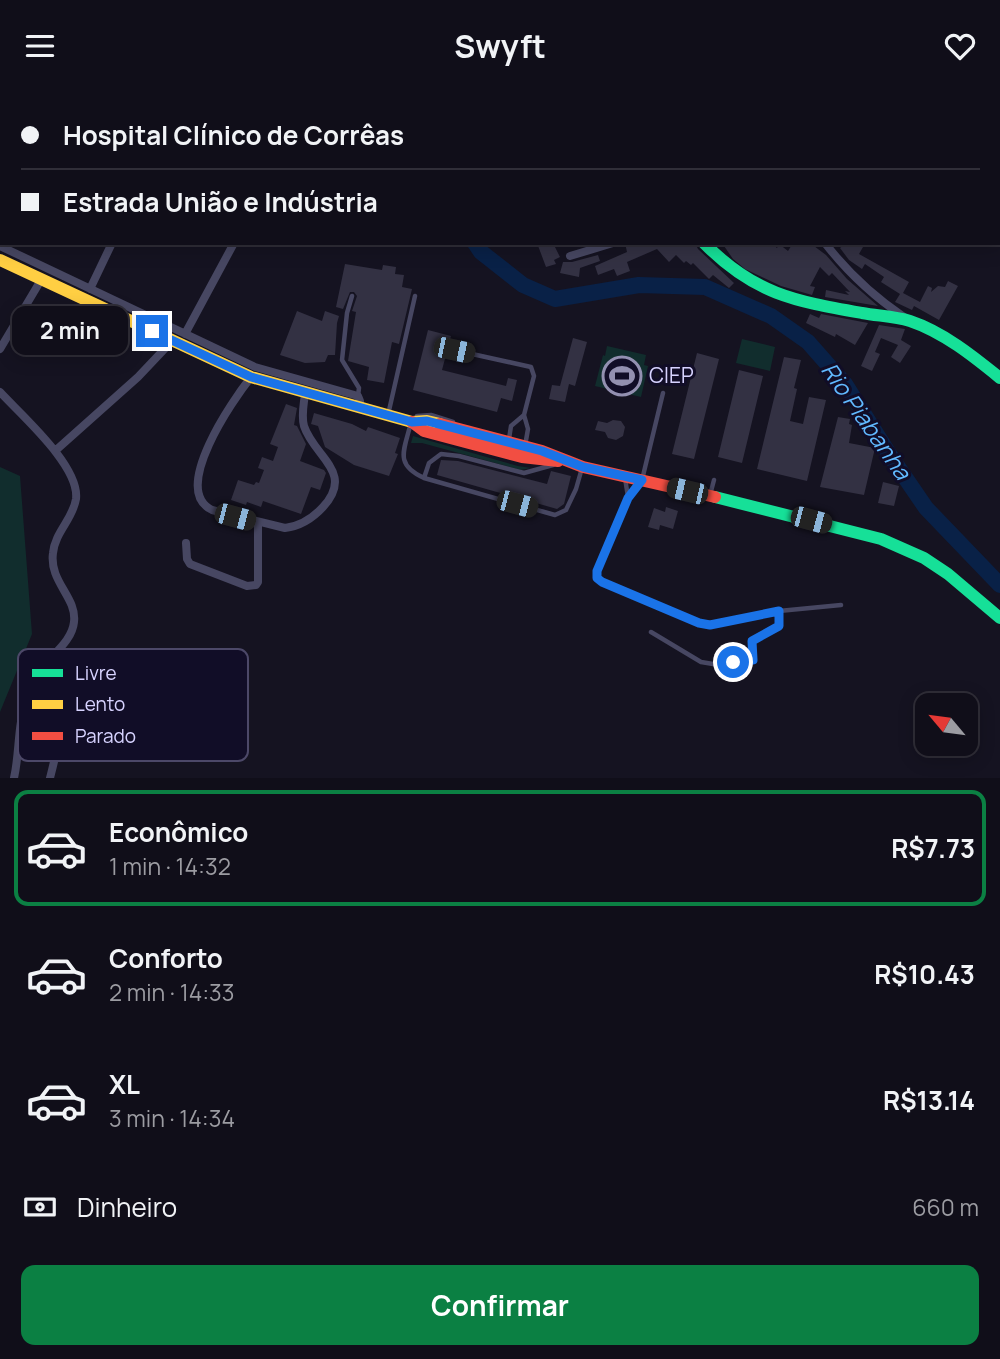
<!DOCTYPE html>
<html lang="pt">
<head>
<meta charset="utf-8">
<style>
  body { margin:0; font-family:Manrope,sans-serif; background:#191722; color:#f1f3f6; height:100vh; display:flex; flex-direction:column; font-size:26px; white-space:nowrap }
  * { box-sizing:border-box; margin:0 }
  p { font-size:23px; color:#9c9ca2 }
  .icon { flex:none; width:38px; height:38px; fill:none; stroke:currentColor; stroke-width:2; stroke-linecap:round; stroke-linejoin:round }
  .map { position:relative; height:687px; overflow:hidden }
  .drawer { display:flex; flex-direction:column; background:#100e19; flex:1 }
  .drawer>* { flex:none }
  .hud { position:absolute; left:0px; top:0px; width:1001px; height:154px; box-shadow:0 4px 18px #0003,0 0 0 2px #302e38; display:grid; align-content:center; height:154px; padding:0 21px; background:#100e19 }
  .needle { width:46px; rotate:299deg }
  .controls { position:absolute; left:915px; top:602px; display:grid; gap:14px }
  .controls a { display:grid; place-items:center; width:63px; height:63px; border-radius:14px; background:#100e19; box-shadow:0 4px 18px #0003,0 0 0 2px #302e38; font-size:35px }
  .end { position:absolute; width:32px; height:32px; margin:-16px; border:9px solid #1a73e8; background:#fff; box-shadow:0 0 0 4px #fff }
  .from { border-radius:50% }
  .bubble { position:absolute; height:49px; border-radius:14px; background:#100e19; box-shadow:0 4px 18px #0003,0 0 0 2px #302e38; font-size:23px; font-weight:700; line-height:49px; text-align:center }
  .car { position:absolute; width:21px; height:42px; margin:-21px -10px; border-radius:9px; box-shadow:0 0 5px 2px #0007; background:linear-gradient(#222 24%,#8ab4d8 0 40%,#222 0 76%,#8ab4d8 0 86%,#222 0) }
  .hud b { display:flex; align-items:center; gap:24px; height:66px; font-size:26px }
  .hud b+b { border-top:2px solid #302e38 }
  .hud i { width:18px; height:18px; background:#f1f3f6 }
  ul { padding:12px 0 0; list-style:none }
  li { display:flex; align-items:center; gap:21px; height:116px; margin:0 14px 10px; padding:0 7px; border:4px solid transparent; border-radius:14px }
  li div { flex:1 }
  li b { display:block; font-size:26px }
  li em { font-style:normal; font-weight:700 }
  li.active { border-color:#0b8043 }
  li>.icon { width:63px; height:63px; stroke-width:1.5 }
  .pay { display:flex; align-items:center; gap:18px; height:77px; padding:0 21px; font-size:26px }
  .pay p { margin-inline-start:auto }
  .action { display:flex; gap:14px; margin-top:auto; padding:14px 21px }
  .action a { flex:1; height:80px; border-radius:14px; background:#0b8043; color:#fff; font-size:28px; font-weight:700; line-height:80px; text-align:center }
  header { display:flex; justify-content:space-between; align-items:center; height:91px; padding:0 21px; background:#100e19; font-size:32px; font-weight:700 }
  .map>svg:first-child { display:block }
  .green { fill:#112d2d }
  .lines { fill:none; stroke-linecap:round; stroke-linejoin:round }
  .river { stroke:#092147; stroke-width:16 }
  .building { fill:#333143 }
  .lane { stroke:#474762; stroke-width:4.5 }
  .street { stroke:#474762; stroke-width:8 }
  .fast { stroke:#16e098; stroke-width:12 }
  .slow { stroke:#ffcf43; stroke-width:12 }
  .jam { stroke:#f24e42; stroke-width:12 }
  .route { stroke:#1a73e8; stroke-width:9 }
  .labels { text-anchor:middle; stroke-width:6; stroke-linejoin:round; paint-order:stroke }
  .poi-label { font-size:21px; fill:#d7d3ff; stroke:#110d27; text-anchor:start }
  .water-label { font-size:23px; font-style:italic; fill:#61b9ff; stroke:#110d27 }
  .key { fill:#110d27; stroke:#4c4868; stroke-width:2 }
  .key-label { font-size:19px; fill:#d7d3ff }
</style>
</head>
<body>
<header><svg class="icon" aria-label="menu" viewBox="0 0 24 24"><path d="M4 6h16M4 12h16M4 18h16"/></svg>Swyft<svg class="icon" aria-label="heart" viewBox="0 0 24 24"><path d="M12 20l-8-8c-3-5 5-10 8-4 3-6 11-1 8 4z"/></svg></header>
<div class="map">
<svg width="1000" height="687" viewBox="0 0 1000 687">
  <rect width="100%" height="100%" fill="#151321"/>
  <path class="green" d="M742,248L775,256L770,280L736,272Z
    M607,255L646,264L644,274L648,275L641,306L595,295L603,264L605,265Z
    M413,345L518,375L531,377L521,379L422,352H411Z
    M0,376L20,385L32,543L0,621Z"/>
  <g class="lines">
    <path class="river" d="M404,0L405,2
      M475,152L481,161L523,194L555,208L639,194L705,196L771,225L808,251L845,293L889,363L926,417L1000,494"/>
  </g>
  <path class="building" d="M537,152H553L560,166L554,169L556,173L546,176Z
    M625,152H695L698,158L734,192L729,197L713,184L709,188L693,172L691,174L686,170L684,172L676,164L669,171L657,158L627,171L630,180L617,185L614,178L598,184L595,175L627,161Z
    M722,152H771L777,157L779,153L788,160L793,152H810L826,164L847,188L878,215L825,206L826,199L849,204L845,200L850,201L832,182L829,185L820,176L810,195L815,196L812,204L781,195L745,178L733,168Z
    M846,152H860L863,156L859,163L909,191L903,202L920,211L928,195L932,197L931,201L938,195L945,196L948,190L958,195L939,229L914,215L912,219L895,211L900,203L881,191L884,186L865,173L862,178L849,169L840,157Z
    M598,164L600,170L580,177L579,186L560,182L563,171H572Z
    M345,173L382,179L383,174L396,176L395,183L404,184L402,196L412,198L399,253L392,251L384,292L367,289L369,276L348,270L356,221L352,220L357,205L354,201H350L343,218L336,216Z
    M297,220L322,230L325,220L339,225L337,232L335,264H328L325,271L305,272L280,264Z
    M810,223L819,227L821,223L868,232L855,254L836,243L835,246L806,232Z
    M879,234L905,238L901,249L911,255L900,272L891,266L898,254L881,247L875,261L880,263L872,280L861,275Z
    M428,239L451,245L442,279L506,295L508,287L517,289L512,310L501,307L497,321L413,299Z
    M573,247L587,251L575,295L569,293L565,311L549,308L552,294L560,295Z
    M697,262L719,268L694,368L672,363Z
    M784,266L801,269L794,297L797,298L790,330L803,333L809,306L826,309L807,390L757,378Z
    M739,279L763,285L742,372L718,366Z
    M286,313L297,317L294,334L297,335L306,353L300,370L324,379L326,382L320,399L311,396L301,423L263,410L261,416L247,411L246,414L231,409L238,389L254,394L256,391L259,392L264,379L258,377L262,366L273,370L278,356L270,353Z
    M314,322L352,333L366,340L368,336L400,347L395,362L398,363L389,385L354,374L325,356L318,335L311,333Z
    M838,326L850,328L849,333L852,334L849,352L875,357L864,404L820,396Z
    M613,329L621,330L625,336L623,345L616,349L608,347L605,341L595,339L598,330L607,332Z
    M441,369L458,370L547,393L551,380L571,385L564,413L557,418L437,384Z
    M883,391L899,395L894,415L878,412Z
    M666,416L678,420L673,438L660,434L659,439L648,436L654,417L665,421Z"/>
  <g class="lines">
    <path class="lane" d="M352,205L347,222L342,269L359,297L358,305
      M454,259L531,276L534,285L524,324L528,338L525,355
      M663,302L642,389L628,407L597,480V487L602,491L699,532L710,534L779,520L841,514
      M388,324L415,205
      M417,325L431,324L453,331
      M411,331C405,358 393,373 424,387L555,424L566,419L576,398L582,377
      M509,348L511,335L524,324
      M424,387L429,372L441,363L459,365L524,382L553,374
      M625,387L628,406
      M710,404L714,389
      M651,541L701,571L713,573L753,569L752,550L779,535V520"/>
    <path class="street" d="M129,0L133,2
      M504,0L505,2
      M722,0L723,2
      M66,2V0
      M187,2L188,0
      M232,2V0
      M0,133L2,129
      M825,152C848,182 873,205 904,226
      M0,155L255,276L358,305L360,310L359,317
      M570,165L613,152
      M90,198L112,152
      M185,243L234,152
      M0,258L41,189
      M251,286C233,309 170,399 212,419L285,437C301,435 312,428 323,416C355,381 314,366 304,335C301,324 304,313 305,302
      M0,301C21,324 80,375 76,408C73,428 55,441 53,462C49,491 77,506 74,531C72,552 48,566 38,583C34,591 31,600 27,608C17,633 20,661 14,687
      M55,360L138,286L173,249
      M186,452L187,468L190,473L247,495L256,494L258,491V432
      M26,612L31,617L56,625C63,639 54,671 50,687"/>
    <path class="fast" d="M658,0V2
      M704,152C754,203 794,210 862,222C878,225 894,225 910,230C943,241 973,265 1000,287
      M715,406L881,448L924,467L948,483L1000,527"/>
    <path class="slow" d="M0,169L251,286L412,331L427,330L440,333"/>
    <path class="jam" d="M412,331L424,340L522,366L558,370
      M440,333L542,360L583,376L715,406"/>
  </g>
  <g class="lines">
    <path class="route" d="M152,240L251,286L412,331L427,330L542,360L583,376L642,389L628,407L597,480V487L602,491L699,532L710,534L779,520V535L752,550L753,569L733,571"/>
  </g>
  <defs>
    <symbol id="stadium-ring" viewBox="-11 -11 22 22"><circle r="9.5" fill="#110d27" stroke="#9390b1" stroke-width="1.5"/><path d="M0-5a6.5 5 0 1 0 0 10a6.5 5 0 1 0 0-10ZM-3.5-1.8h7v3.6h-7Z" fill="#9390b1"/></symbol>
  </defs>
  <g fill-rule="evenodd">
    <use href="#stadium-ring" x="600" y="263" width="44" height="44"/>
  </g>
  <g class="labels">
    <g class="poi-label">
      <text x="649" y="292">CIEP</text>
    </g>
    <g class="water-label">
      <text transform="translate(866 330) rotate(55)" y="8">Rio Piabanha</text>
    </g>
  </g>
  <rect x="18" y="558" width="230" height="112" rx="10" class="key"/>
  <rect x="32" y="578" width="31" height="8" fill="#16e098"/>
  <rect x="32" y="609" width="31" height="9" fill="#ffcf43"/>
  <rect x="32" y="641" width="31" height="8" fill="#f24e42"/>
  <g class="key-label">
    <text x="75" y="589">Livre</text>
    <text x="75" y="620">Lento</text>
    <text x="75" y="652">Parado</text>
  </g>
</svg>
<div class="controls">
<a><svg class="needle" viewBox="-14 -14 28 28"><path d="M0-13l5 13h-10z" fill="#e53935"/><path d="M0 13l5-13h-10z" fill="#9c9ca2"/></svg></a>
</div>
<i class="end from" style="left:733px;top:571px"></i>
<i class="end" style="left:152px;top:240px"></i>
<div class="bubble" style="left:12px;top:215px;width:116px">2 min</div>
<i class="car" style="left:454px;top:259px;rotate:102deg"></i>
<i class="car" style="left:687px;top:400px;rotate:283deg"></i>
<i class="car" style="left:517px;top:413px;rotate:105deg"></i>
<i class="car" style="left:235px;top:426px;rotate:105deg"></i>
<i class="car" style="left:811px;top:429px;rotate:105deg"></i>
<div class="hud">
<b><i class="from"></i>Hospital Clínico de Corrêas</b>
<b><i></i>Estrada União e Indústria</b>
</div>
</div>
<section class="drawer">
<ul>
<li class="active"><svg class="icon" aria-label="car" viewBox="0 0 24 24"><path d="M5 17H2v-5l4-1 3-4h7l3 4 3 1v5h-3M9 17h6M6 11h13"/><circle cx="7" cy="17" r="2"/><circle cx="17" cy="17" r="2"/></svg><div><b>Econômico</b><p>1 min · 14:32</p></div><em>R$7.73</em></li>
<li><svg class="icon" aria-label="car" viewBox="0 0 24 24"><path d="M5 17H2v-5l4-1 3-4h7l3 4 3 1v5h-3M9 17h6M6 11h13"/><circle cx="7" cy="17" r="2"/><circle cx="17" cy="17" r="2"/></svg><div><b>Conforto</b><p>2 min · 14:33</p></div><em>R$10.43</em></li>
<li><svg class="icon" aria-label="car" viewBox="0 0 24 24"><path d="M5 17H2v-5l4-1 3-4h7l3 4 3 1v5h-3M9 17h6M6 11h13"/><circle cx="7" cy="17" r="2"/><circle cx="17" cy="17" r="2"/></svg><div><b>XL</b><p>3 min · 14:34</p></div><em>R$13.14</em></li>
</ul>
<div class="pay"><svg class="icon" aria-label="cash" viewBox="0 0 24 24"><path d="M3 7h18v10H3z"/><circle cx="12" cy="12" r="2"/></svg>Dinheiro<p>660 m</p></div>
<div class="action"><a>Confirmar</a></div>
</section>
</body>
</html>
